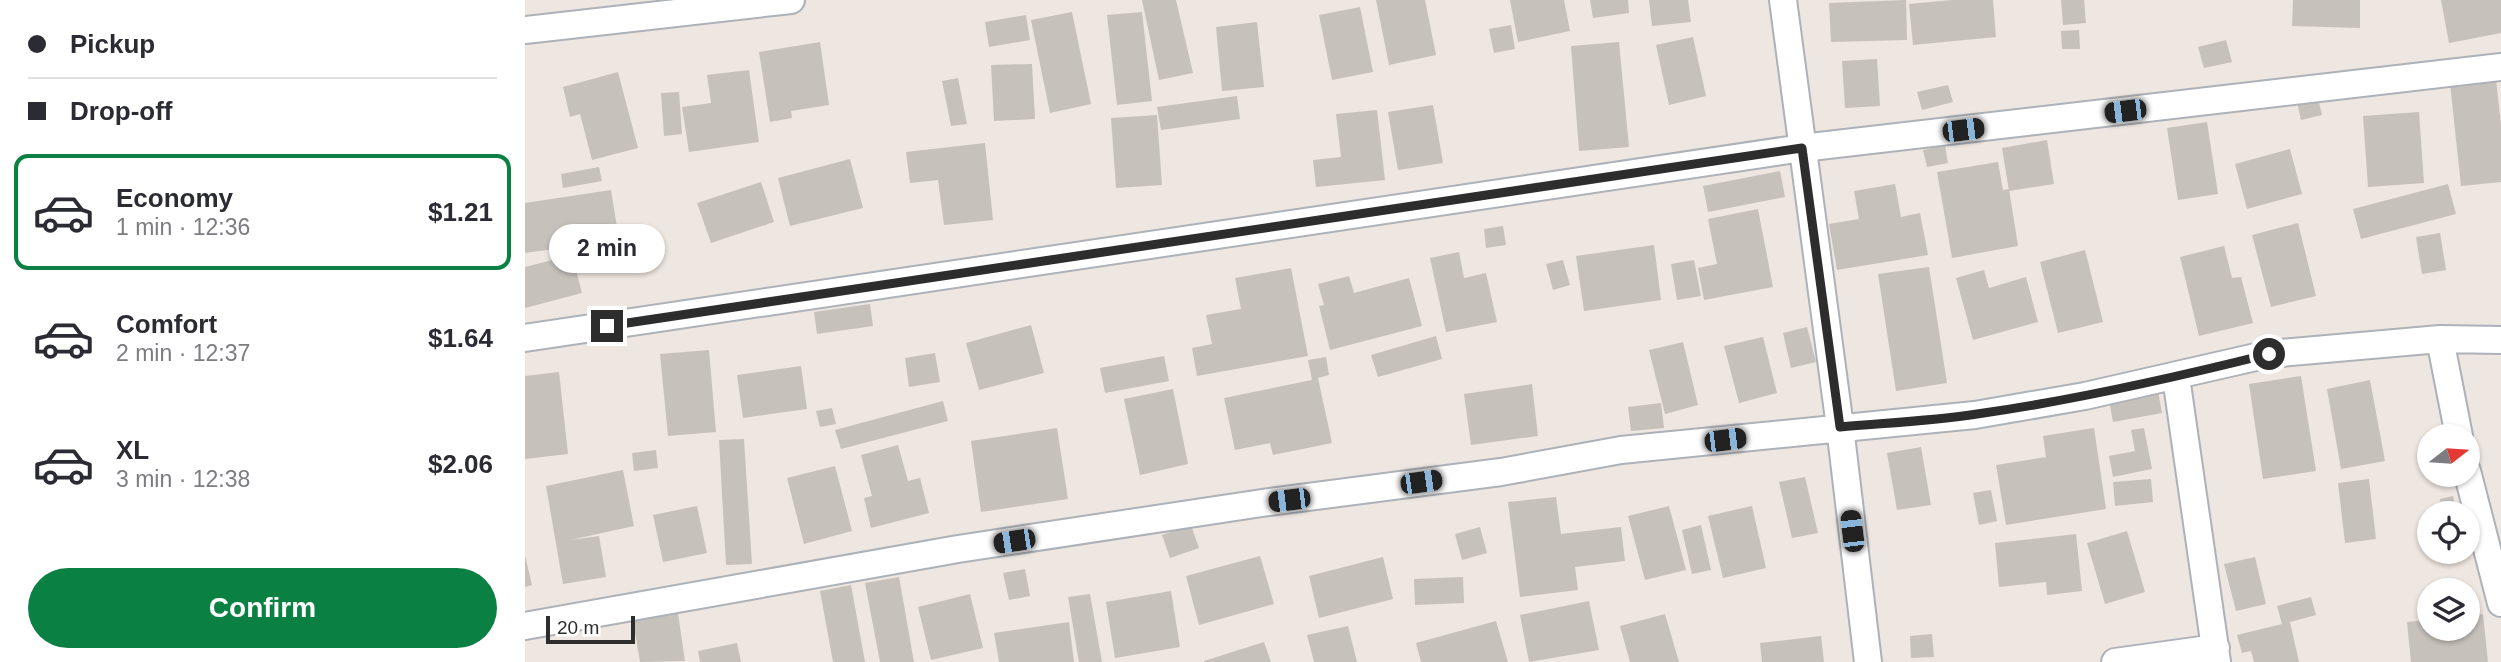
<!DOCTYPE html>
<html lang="en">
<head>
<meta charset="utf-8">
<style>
  body { margin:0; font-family:Helvetica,sans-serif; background:#f2f2f3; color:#2b2b33; height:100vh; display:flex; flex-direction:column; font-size:26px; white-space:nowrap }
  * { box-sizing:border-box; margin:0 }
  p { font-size:23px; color:#7c7c81 }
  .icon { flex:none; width:38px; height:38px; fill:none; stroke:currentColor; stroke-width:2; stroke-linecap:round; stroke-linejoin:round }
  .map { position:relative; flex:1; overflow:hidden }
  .sheet { display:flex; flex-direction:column; background:#fff; width:525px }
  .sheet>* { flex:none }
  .banner { display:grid; align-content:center; height:154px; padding:0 28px; background:#fff }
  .needle { width:46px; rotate:73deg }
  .tools { position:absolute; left:1892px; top:424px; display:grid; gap:14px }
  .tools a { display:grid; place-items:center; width:63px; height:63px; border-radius:50%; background:#fff; box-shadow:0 2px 5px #0004; font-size:35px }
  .scale { position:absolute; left:21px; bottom:18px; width:89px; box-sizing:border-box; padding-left:7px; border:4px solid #2d2d2d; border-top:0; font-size:19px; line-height:24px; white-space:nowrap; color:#2d2d2d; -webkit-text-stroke:5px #fff; paint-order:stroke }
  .end { position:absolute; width:32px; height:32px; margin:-16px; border:9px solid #2d2d2d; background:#fff; box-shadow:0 0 0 4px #fff }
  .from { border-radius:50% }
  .bubble { position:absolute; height:49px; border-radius:24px; background:#fff; box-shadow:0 2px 5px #0004; font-size:23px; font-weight:700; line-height:49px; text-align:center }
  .car { position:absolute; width:21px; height:42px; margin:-21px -10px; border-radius:9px; box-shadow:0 0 5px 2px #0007; background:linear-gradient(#222 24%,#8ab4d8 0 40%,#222 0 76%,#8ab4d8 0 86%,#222 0) }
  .banner b { display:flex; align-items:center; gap:24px; height:66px; font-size:26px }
  .banner b+b { border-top:2px solid #e1e1e2 }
  .banner i { width:18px; height:18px; background:#2b2b33 }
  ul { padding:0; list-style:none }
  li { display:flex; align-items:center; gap:21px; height:116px; margin:0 14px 10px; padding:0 14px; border:4px solid transparent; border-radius:14px }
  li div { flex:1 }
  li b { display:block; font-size:26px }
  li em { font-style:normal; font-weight:700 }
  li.selected { border-color:#0b8043 }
  li>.icon { width:63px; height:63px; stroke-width:1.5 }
  .action { display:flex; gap:14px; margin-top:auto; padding:14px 28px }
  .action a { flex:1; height:80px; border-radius:42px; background:#0b8043; color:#fff; font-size:28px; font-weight:700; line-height:80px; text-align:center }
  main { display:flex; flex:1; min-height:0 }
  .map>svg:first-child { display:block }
  .building { fill:#c7c1bb }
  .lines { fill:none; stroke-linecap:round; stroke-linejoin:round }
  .street-casing { stroke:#adb1b8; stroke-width:30 }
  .street { stroke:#fff; stroke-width:26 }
  .route { stroke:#2d2d2d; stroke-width:9 }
</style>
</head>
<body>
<main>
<section class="sheet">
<div class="banner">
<b><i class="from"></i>Pickup</b>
<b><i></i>Drop-off</b>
</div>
<ul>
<li class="selected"><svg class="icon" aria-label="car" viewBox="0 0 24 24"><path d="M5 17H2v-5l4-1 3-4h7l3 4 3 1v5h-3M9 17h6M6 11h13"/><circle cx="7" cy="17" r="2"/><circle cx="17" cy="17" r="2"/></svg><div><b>Economy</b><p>1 min · 12:36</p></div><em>$1.21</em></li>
<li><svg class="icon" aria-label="car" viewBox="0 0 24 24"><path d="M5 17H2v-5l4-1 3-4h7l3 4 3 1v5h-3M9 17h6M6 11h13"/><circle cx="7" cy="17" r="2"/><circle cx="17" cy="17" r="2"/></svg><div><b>Comfort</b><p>2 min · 12:37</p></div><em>$1.64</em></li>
<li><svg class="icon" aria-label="car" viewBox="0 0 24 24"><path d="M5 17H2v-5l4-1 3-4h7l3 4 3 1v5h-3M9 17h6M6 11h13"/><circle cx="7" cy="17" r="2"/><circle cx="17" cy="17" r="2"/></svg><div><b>XL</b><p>3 min · 12:38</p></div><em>$2.06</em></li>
</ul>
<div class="action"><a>Confirm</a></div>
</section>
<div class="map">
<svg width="1976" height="662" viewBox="0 0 1976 662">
  <rect width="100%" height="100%" fill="#eee6e0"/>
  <path class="building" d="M617,0H651L668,73L634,80Z
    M851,0H900L911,55L864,65Z
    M985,0H1039L1045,31L993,42Z
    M1065,0H1103L1104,13L1068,18Z
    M1124,0H1163L1166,22L1127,26Z
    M1381,0L1382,40L1306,42L1304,3Z
    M1427,0H1468L1471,37L1388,45L1384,4Z
    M1536,0H1559L1561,23L1538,25Z
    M1768,0H1835V28L1767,26Z
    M1916,0H1976V33L1924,43Z
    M835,7L848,72L807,80L794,15Z
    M547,12L566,104L525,113L506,20Z
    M617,12L627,101L592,105L582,15Z
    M501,15L505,40L464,47L460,22Z
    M732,22L739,87L697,91L691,27Z
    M986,25L990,49L969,53L964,29Z
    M1554,30L1555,49H1537L1536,31Z
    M1168,37L1181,96L1144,105L1131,45Z
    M1701,40L1707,62L1679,68L1673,47Z
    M295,42L304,105L266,111L267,118L245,122L234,52Z
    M1094,42L1104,147L1054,151L1046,46Z
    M1352,59L1355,106L1320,108L1317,61Z
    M507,64L510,119L469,121L466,65Z
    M224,70L234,142L164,152L157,107L186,103L182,75Z
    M1970,70L1976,125V182L1936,186L1924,74Z
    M93,72L113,148L67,160L55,114L45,117L38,87Z
    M433,78L442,124L426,126L417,81Z
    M1423,85L1428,102L1397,110L1392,92Z
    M1791,89L1797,115L1776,120L1770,93Z
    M154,92L157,134L139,136L136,93Z
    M712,96L715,119L636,130L632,107Z
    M908,105L918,163L873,170L863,112Z
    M852,110L860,180L791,187L788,160L816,157L811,114Z
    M1894,112L1899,183L1843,187L1838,116Z
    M632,115L637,185L591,188L586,118Z
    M1682,122L1693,194L1653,200L1642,128Z
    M1522,140L1529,184L1484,191L1477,148Z
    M460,143L468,220L419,225L413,180L385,183L381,152Z
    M1420,145L1423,163L1402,167L1398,150Z
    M1765,149L1777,194L1722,209L1710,164Z
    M325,159L338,208L265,226L253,178Z
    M1473,162L1478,190L1484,189L1493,246L1427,258L1412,172Z
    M74,167L77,181L38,188L36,174Z
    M1255,171L1260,197L1183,212L1178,186Z
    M236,182L249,222L186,243L172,203Z
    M1370,184L1376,217L1395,213L1403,255L1312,270L1304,224L1334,219L1329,191Z
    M1923,184L1931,214L1836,239L1828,209Z
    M86,190L94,240L0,253V203Z
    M1233,209L1248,287L1179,300L1173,268L1192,264L1183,219Z
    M1773,223L1791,296L1746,307L1727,235Z
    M978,226L981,245L961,248L959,229Z
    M1915,233L1921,270L1897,274L1891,237Z
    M1129,245L1136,300L1059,311L1051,256Z
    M1699,246L1707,278L1716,277L1728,323L1674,336L1655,257Z
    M1560,250L1578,322L1533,333L1515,262Z
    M934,252L939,278L961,273L972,322L921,332L905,258Z
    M47,255L57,293L0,308V267Z
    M1038,260L1045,285L1028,290L1021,264Z
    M1169,260L1176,296L1152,300L1146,264Z
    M1404,267L1422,383L1371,391L1353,274Z
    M766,268L783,356L672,376L667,348L687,344L681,315L716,309L710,278Z
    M1459,270L1464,288L1501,277L1513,322L1448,340L1431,278Z
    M824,276L829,293L884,278L897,326L805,350L794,306L799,305L793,284Z
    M345,304L348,326L292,334L289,312Z
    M506,325L519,373L454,390L441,343Z
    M1282,327L1291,362L1266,368L1258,333Z
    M911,336L917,359L853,377L846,355Z
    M1238,337L1252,393L1214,403L1199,346Z
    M1158,342L1173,405L1140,414L1124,350Z
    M184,350L191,432L143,436L135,354Z
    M410,353L415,382L384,387L380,358Z
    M639,356L644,381L580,393L575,368Z
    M801,357L804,375L793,378L807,443L748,455L745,443L710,450L699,398L787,380L783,360Z
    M276,366L282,409L218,418L212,375Z
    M34,372L43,454L0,459V376Z
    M1776,376L1791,471L1738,479L1724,384Z
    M1845,380L1860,461L1816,469L1802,389Z
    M1007,384L1013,436L946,445L939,394Z
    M648,389L663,464L615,475L599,399Z
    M1633,391L1637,413L1588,422L1584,400Z
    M418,401L423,421L316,449L310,430Z
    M1136,403L1139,428L1106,431L1103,407Z
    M307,408L311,424L295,427L291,411Z
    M532,428L543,499L456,512L446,441Z
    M1569,428L1581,509L1481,525L1471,465L1521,457L1518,436Z
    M1619,428L1627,469L1588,477L1584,456L1610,451L1606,430Z
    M219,439L227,564L201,565L194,440Z
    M373,445L383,481L395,478L404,513L346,528L339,498L347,496L336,455Z
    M1396,447L1406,505L1372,510L1362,453Z
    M131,450L133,468L109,471L107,453Z
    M310,466L327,531L279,544L262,478Z
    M98,470L109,526L45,540L74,536L81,577L38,584L21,486Z
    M1280,477L1293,533L1267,538L1254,482Z
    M1626,479L1628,502L1590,506L1588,482Z
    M1844,479L1851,539L1820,543L1813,483Z
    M1466,490L1472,521L1454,525L1448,493Z
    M1928,496L1932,513H1918L1915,499Z
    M1031,497L1036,534L1096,527L1100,561L1050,567L1053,590L995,597L983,502Z
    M172,506L182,553L138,562L128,515Z
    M1144,506L1161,570L1120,580L1103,516Z
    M1227,506L1241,568L1198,578L1183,516Z
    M666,525L674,548L645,558L637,535Z
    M1176,525L1186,570L1167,574L1157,530Z
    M955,527L962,553L937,560L930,534Z
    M1602,531L1620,592L1580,604L1562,543Z
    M1551,534L1557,591L1522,595L1521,582L1474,587L1470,543Z
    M0,555L7,585L0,587Z
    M735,556L749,604L674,625L661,576Z
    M858,557L868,599L794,618L784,576Z
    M1730,557L1741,604L1711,611L1699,564Z
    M500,569L505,596L484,600L478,573Z
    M374,577L389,662H355L340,583Z
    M938,577L939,603L890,605L889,579Z
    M326,585L340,662H308L295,591Z
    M646,591L655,647L590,658L581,602Z
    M445,594L458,648L406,660L393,607Z
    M565,594L577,662H554L543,597Z
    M1786,597L1791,615L1765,622L1774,662H1729L1726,651L1717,653L1712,635L1757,624L1752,606Z
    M1064,601L1074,650L1004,662L995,615Z
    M153,613L160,661L115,662L108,620Z
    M1140,614L1154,662H1105L1095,626Z
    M1958,614L1963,662H1886L1882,622L1904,620V628H1942V616Z
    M971,621L983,662H896L891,643Z
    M544,622L549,662H474L469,633Z
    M823,626L832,662H789L782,635Z
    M1407,634L1409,657L1386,658L1385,636Z
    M1296,636L1299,662H1237L1235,643Z
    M739,642L746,662H679V661Z
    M212,643L216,662H175L173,651Z"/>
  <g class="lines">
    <defs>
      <path id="street" d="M1258,0L1315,427L1343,662
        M0,30L266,0
        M0,338L1277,148L1976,67
        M1915,339L1934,436
        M1651,377L1692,662
        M1942,471L1976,603
        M0,626L433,549L737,503L976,472L1096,450L1450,415L1560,396L1744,354L1915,339L1976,340
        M1590,662L1691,648"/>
    </defs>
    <use href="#street" class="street-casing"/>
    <use href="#street" class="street"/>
  </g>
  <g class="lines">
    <path class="route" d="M82,326L1277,148L1315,427C1360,423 1407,421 1452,414C1551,400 1648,378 1744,354"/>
  </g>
</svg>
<div class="tools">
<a><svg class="needle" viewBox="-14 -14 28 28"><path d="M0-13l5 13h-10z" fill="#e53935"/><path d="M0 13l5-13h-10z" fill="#7c7c81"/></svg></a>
<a><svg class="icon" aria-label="locate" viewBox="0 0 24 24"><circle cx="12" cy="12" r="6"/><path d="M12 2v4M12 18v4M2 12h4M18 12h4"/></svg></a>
<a><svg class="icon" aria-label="layers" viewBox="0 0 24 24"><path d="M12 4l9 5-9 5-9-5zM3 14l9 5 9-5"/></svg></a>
</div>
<div class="scale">20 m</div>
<i class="end from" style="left:1744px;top:354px"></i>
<i class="end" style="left:82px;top:326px"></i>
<div class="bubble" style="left:24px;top:224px;width:116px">2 min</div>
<i class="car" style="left:1600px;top:111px;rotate:263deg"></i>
<i class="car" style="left:1438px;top:130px;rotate:83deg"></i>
<i class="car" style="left:1200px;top:440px;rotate:83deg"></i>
<i class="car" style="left:896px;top:482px;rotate:82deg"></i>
<i class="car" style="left:764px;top:500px;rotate:263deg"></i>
<i class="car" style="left:1327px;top:531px;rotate:353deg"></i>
<i class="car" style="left:489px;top:541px;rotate:261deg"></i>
</div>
</main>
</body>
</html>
